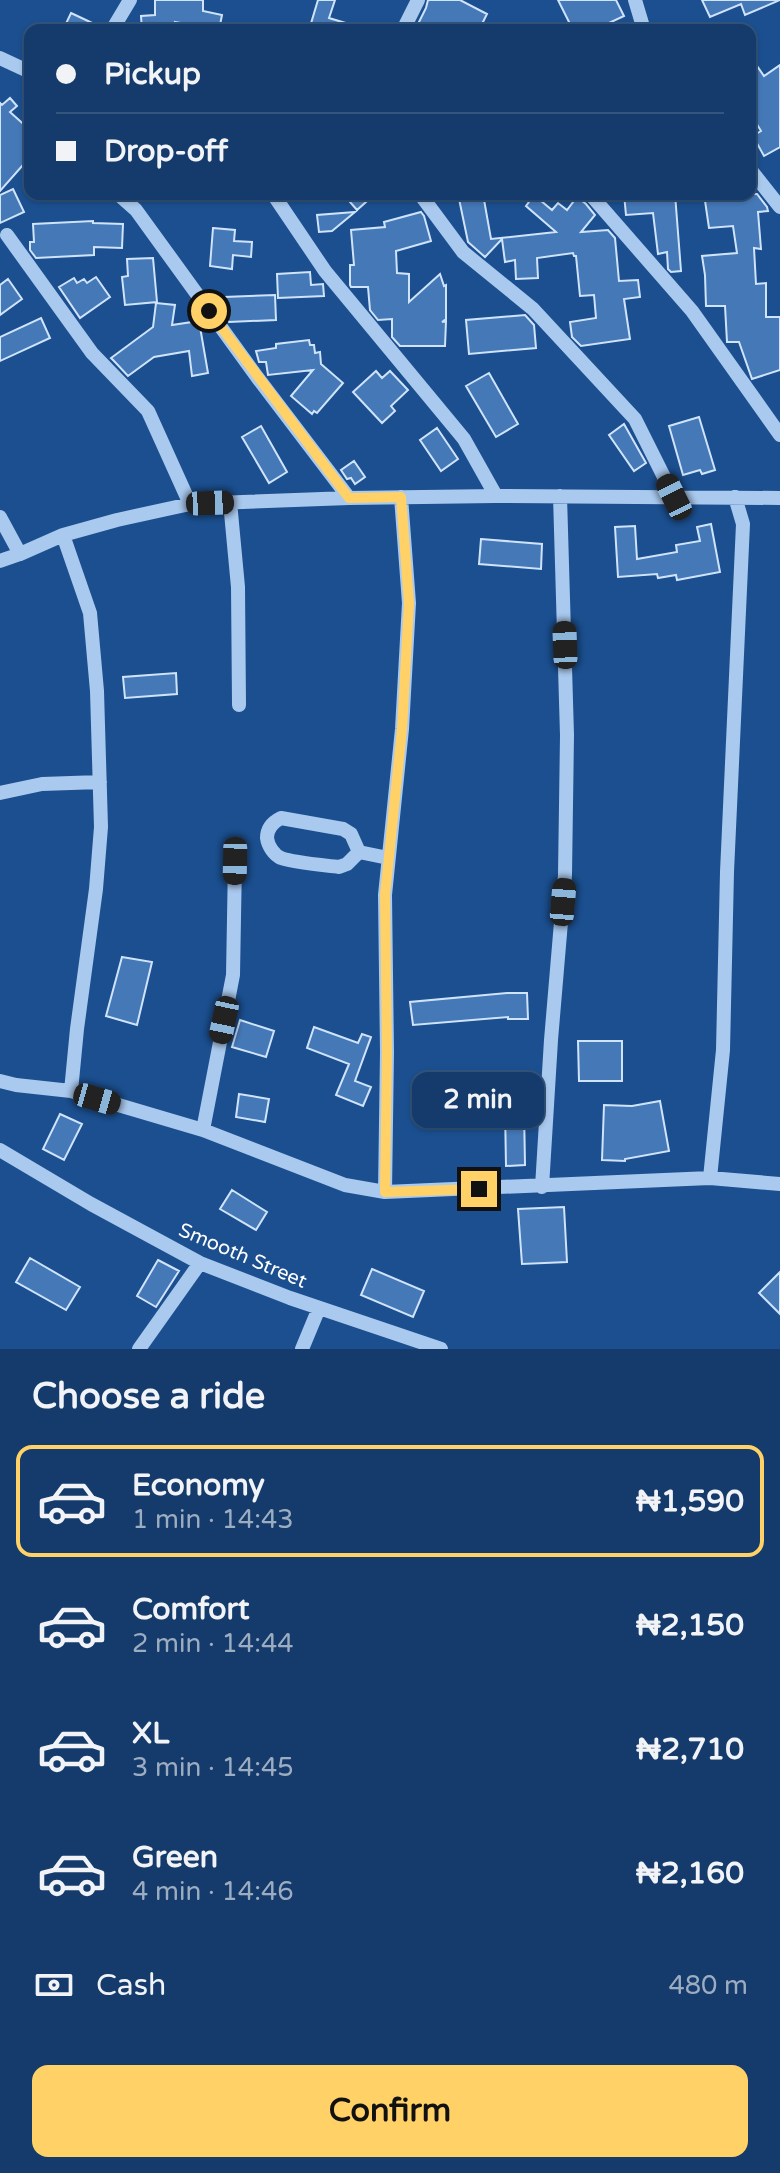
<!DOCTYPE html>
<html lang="en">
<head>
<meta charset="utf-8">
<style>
  body { margin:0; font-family:"Varela Round",sans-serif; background:#1d4271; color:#f1f3f6; height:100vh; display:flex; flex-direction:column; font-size:30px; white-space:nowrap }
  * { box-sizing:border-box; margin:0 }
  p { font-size:26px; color:#9dadc1 }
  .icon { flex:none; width:44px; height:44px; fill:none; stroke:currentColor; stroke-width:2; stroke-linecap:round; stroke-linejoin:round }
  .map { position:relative; height:1349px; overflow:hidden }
  .drawer { display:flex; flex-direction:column; background:#143b6b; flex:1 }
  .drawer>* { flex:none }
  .guide { position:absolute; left:24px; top:24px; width:732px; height:176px; border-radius:16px; box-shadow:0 2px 6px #0004,0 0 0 2px #33557e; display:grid; align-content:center; height:176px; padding:0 32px; background:#143b6b }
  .end { position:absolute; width:36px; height:36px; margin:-18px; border:10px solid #ffd166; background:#111; box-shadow:0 0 0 4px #111 }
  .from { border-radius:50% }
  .bubble { position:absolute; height:56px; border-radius:16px; background:#143b6b; box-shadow:0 2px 6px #0004,0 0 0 2px #33557e; font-size:26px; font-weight:700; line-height:56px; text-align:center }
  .car { position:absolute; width:24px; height:48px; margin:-24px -12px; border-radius:10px; box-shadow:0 0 6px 2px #0007; background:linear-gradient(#222 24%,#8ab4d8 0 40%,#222 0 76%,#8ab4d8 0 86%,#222 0) }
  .guide b { display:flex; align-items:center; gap:28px; height:76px; font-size:30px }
  .guide b+b { border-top:2px solid #33557e }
  .guide i { width:20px; height:20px; background:#f1f3f6 }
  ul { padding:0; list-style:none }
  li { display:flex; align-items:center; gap:24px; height:112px; margin:0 16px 12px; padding:0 16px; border:4px solid transparent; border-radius:16px }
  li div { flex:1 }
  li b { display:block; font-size:30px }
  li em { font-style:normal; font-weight:700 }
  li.active { border-color:#ffd166 }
  li>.icon { width:72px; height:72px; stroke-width:1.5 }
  h2 { padding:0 32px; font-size:36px; line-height:96px }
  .pay { display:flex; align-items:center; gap:20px; height:88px; padding:0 32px; font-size:30px }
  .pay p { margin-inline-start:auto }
  .action { display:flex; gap:16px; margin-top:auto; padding:16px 32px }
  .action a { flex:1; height:92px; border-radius:16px; background:#ffd166; color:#111; font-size:32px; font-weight:700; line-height:92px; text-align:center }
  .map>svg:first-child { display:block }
  .building { fill:#4478b7; stroke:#cfe3fa; stroke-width:2 }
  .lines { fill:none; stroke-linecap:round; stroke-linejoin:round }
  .minor { stroke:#a9c9ee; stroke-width:14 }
  .route { stroke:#ffd166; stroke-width:10 }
  .labels { text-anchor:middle; stroke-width:6; stroke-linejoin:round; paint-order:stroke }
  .street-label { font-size:20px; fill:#fff; stroke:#1b4f8f }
</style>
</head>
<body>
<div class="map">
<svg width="780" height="1349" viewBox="0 0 780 1349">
  <rect width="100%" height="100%" fill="#1b4f8f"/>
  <path class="building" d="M155,0H203V11L222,15L219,30L175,22L176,30H142L141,16L155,15Z
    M318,0H335L329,18L359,27L358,30H309Z
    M428,0H460L487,14L479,30H415L426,8Z
    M558,0H616L624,16L594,30H573Z
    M702,0H780L745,15L741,4L710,17Z
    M71,13L103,28L102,30H63Z
    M780,65V147L764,156L753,136L761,131L750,113V71L757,66L764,76Z
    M10,98L17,106L10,112L30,130V157L0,191V103L2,105Z
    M13,189L24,212L0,223V195Z
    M343,194H375L357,210Z
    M458,194H483L491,239L556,232L526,206L534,195L552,210L558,203L567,210L577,197L586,204L595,215L581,232L608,230L615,238L619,281L638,280L640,297L624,299L630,339L581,346L572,337L570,322L596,318L594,295L580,296L576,256H574L573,253L537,258L538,278L516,279L515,260L505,262L502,239L485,257L468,242Z
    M624,194H675L681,271L671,272L668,269L667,252L658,254L653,213L626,215Z
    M704,194H757L767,207L768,211L758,212L761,249L754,248L756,284L766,283V317H780V370L752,379L739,342H727L725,306H706L705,275L702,256L737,253L733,226L709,228Z
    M355,212L332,231L319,232L317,215Z
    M421,212L424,216L431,241L396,251L397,273L409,274V302L440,274L444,286L446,285V319L442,322L446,321L445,346H400L392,337V319L378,320L370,310L368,287H351L350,285V265H354L351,230L385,227L384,222Z
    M93,221V223L123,224L122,248L94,247V255L36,258L30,250V242H34L33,224Z
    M213,228L235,230L234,241L252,242L251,257L233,255L232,269L210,266Z
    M153,258L157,302L125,305L122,277L128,276L127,259Z
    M310,272L311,285L323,284L324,296L278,298L277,274Z
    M96,277L110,297L80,318L59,287L74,278L77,283L84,279L87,283Z
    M8,279L22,299L0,315V285Z
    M275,295L276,320L229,322L224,315V297Z
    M156,303L175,305L172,325L199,321L208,373L192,376L189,351L154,357L128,376L114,361L111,358L153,327Z
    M525,315L534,325L536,348L469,354L466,320Z
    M41,318L50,338L0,361V337Z
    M309,340L310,345H314L315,353L320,352L321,364L343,383L317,413L314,411L312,414L291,396L313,370L268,375L266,362H259L256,351L276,348V344Z
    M376,371L382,378L390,371L408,390L391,406L395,411L382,423L353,392Z
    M489,373L518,424L496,437L466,386Z
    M699,417L715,470L702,474L700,470L683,475L669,426Z
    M624,424L646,463L634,471L609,435Z
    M261,426L287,472L269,483L242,437Z
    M437,428L458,459L441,471L420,440Z
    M354,461L365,477L355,484L351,478L347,479L341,470Z
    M711,524L720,572L677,580L676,575L658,578L657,574L618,577L615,527L635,526L637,559L677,552L676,545L700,541L697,527Z
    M481,539L542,544L541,569L479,564Z
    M176,673L177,694L125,698L123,677Z
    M122,957L152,962L137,1025L106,1016Z
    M507,993H527L528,1019H508V1017L413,1025L410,1002Z
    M240,1020L274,1031L266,1057L232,1047Z
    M314,1027L358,1043L362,1034L371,1037L355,1081L371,1087L363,1106L336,1095L349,1064L307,1048Z
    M578,1041H622V1081H579Z
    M239,1094L269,1099L265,1122L236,1117Z
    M660,1101L669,1151L625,1159V1161L602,1160L604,1105L632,1106Z
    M505,1109H524L525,1165L506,1166Z
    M60,1114L82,1124L64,1160L43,1149Z
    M232,1190L267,1212L256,1230L220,1209Z
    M564,1207L567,1262L522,1264L518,1209Z
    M30,1258L80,1287L66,1310L16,1282Z
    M158,1260L179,1271L156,1307L137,1296Z
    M372,1269L424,1291L413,1317L361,1295Z
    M780,1272V1314L759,1293Z"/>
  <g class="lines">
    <path class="minor" d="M635,0L644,30
      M112,30L130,0
      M403,30L418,0
      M0,58L30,72
      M750,169L780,207
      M118,194L136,210L257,377L349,498
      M273,194L325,271L464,439L496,496
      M420,194L463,252L533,309L635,419L674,497
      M590,194L692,311L780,435
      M7,235L92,353L148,411L190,504
      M230,502L238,587L239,705
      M0,517L20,554
      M63,535L90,613L97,691L101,827L96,889L77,1029L71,1091
      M0,561L20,554L63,535L117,520L190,504L349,498L496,496L780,498
      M0,793L42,784L100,782
      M359,852L351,834L343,829L281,818C273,822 267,828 267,838C268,846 274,855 281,858C295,863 323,865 339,867L347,864L359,852L388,858
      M0,1081L16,1085L71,1091L203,1130L345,1185L385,1192L710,1178L780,1184
      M203,1130L233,975L235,861
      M0,1150L91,1204L200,1263L290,1298L441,1349
      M710,1178L723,1050L727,872L743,524L735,497
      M542,1187L551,1040L565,875L567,735L560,496
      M385,1192L387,1052L385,895L402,729L409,603L401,497
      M139,1349L200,1263
      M302,1349L319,1308"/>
  </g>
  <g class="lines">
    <path class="route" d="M209,311L349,498L401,497L409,603L402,729L385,895L387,1052L385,1192L479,1189"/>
  </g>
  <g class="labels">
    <g class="street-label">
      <text transform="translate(243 1255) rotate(23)" y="7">Smooth Street</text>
    </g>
  </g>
</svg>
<i class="end from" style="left:209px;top:311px"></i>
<i class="end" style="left:479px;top:1189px"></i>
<div class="bubble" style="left:412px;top:1072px;width:132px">2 min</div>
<i class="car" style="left:674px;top:497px;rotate:334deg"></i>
<i class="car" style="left:210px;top:503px;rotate:88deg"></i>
<i class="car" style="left:565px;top:645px;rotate:358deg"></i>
<i class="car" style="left:235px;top:861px;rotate:181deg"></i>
<i class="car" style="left:563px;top:902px;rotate:5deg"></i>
<i class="car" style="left:224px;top:1020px;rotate:192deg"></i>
<i class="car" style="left:97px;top:1099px;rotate:106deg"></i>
<div class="guide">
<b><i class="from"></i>Pickup</b>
<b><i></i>Drop-off</b>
</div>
</div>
<section class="drawer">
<h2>Choose a ride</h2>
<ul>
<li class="active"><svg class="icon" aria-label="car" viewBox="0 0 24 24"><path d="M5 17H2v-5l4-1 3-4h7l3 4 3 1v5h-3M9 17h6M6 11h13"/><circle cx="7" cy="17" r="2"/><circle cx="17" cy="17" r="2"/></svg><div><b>Economy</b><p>1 min · 14:43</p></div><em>₦1,590</em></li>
<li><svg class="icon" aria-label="car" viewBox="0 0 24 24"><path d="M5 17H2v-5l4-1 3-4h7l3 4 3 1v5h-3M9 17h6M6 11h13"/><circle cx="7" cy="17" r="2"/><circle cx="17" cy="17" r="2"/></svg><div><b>Comfort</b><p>2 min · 14:44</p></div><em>₦2,150</em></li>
<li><svg class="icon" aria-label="car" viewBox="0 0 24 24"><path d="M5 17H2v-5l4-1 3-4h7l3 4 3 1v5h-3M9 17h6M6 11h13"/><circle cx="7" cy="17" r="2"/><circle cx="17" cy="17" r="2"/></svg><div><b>XL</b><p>3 min · 14:45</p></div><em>₦2,710</em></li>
<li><svg class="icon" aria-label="car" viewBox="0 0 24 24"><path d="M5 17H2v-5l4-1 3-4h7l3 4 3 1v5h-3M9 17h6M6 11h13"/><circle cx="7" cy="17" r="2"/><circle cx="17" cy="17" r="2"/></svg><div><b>Green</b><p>4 min · 14:46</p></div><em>₦2,160</em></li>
</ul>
<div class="pay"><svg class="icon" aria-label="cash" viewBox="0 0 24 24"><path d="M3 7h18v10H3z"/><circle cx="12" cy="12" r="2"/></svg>Cash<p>480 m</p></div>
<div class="action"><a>Confirm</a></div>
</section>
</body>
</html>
